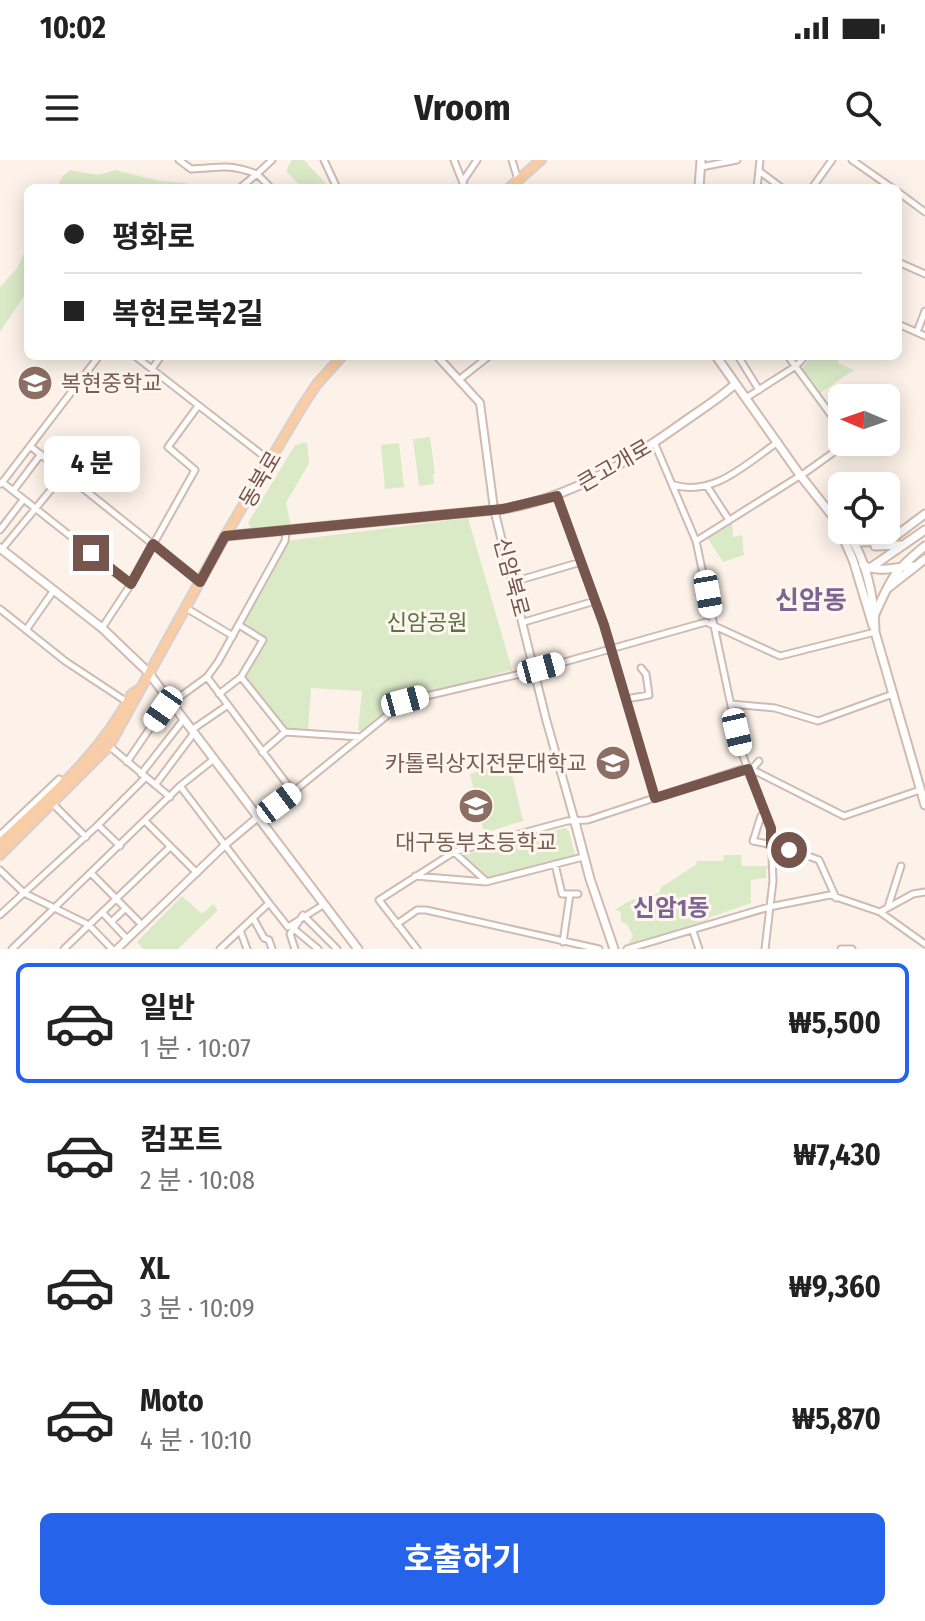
<!DOCTYPE html>
<html lang="ko">
<head>
<meta charset="utf-8">
<style>
  body { margin:0; font-family:"Fira Sans Condensed","Noto Sans KR",sans-serif; background:#f6f6f6; color:#222; height:100vh; display:flex; flex-direction:column; font-size:30px; white-space:nowrap }
  * { box-sizing:border-box; margin:0 }
  p { font-size:26px; color:#767676 }
  .icon { flex:none; width:44px; height:44px; fill:none; stroke:currentColor; stroke-width:2; stroke-linecap:round; stroke-linejoin:round }
  .map { position:relative; height:789px; overflow:hidden }
  .details { display:flex; flex-direction:column; background:#fff; flex:1 }
  .details>* { flex:none }
  .top-card { position:absolute; left:24px; top:24px; width:878px; height:176px; border-radius:12px; box-shadow:0 4px 20px #0003; display:grid; align-content:center; height:176px; padding:0 40px; background:#fff }
  .needle { width:52px; rotate:272deg }
  .buttons { position:absolute; left:828px; top:224px; display:grid; gap:16px }
  .buttons a { display:grid; place-items:center; width:72px; height:72px; border-radius:12px; background:#fff; box-shadow:0 4px 20px #0003; font-size:40px }
  .end { position:absolute; width:36px; height:36px; margin:-18px; border:10px solid #76554d; background:#fff; box-shadow:0 0 0 4px #fff }
  .from { border-radius:50% }
  .bubble { position:absolute; height:56px; border-radius:12px; background:#fff; box-shadow:0 4px 20px #0003; font-size:26px; font-weight:700; line-height:56px; text-align:center }
  .car { position:absolute; width:24px; height:48px; margin:-24px -12px; border-radius:10px; box-shadow:0 0 6px 2px #0007; background:linear-gradient(#fff 24%,#345 0 40%,#fff 0 76%,#345 0 86%,#fff 0) }
  .top-card b { display:flex; align-items:center; gap:28px; height:76px; font-size:30px }
  .top-card b+b { border-top:2px solid #e0e0e0 }
  .top-card i { width:20px; height:20px; background:#222 }
  ul { padding:14px 0 0; list-style:none }
  li { display:flex; align-items:center; gap:24px; height:120px; margin:0 16px 12px; padding:0 24px; border:4px solid transparent; border-radius:12px }
  li div { flex:1 }
  li b { display:block; font-size:30px }
  li em { font-style:normal; font-weight:700 }
  li.on { border-color:#2563eb }
  li>.icon { width:72px; height:72px; stroke-width:1.5 }
  .button { display:flex; gap:16px; margin-top:auto; padding:16px 40px }
  .button a { flex:1; height:92px; border-radius:12px; background:#2563eb; color:#fff; font-size:32px; font-weight:700; line-height:92px; text-align:center }
  .status { display:flex; justify-content:space-between; align-items:center; height:56px; padding:0 40px; background:#fff; direction:ltr }
  .status svg { height:22px; fill:currentColor }
  header { display:flex; justify-content:space-between; align-items:center; height:104px; padding:0 40px; background:#fff; font-size:36px; font-weight:700 }
  .map>svg:first-child { display:block }
  .green { fill:#daeac7 }
  .lines { fill:none; stroke-linecap:round; stroke-linejoin:round }
  .minor-casing { stroke:#d0bab1; stroke-width:9 }
  .tertiary-casing { stroke:#d0bab1; stroke-width:10 }
  .secondary-casing { stroke:#d3baaf; stroke-width:11 }
  .primary-casing { stroke:#d9cfcd; stroke-width:12 }
  .minor { stroke:#fff; stroke-width:5 }
  .tertiary { stroke:#fff; stroke-width:6 }
  .secondary { stroke:#fff; stroke-width:7 }
  .primary { stroke:#f8cca4; stroke-width:8 }
  .route { stroke:#76554d; stroke-width:10 }
  .labels { text-anchor:middle; stroke-width:6; stroke-linejoin:round; paint-order:stroke }
  .education-label { font-size:22px; fill:#785e54; stroke:#fff6ef; text-anchor:start }
  .street-label { font-size:22px; fill:#76554d; stroke:#fff6ef }
  .park-label { font-size:22px; fill:#587541; stroke:#fff6ef }
  .neighbourhood-label { font-size:24px; font-weight:bold; fill:#7c6592; stroke:#fff6ef }
  .quarter-label { font-size:26px; font-weight:bold; fill:#7c6592; stroke:#fff6ef }
</style>
</head>
<body>
<div class="status"><b>10:02</b><svg viewBox="0 0 49 12"><path d="M0 12V9h3v3zM5 12V6h3v6zM10 12V3h3v9zM15 12V0h3v12zM26 1h20v11H26zM47 4h2v5h-2z"/></svg></div>
<header><svg class="icon" aria-label="menu" viewBox="0 0 24 24"><path d="M4 6h16M4 12h16M4 18h16"/></svg>Vroom<svg class="icon" aria-label="search" viewBox="0 0 24 24"><circle cx="10" cy="10" r="6"/><path d="M15 15l6 6"/></svg></header>
<div class="map">
<svg width="925" height="789" viewBox="0 0 925 789">
  <rect width="100%" height="100%" fill="#fcf2e9"/>
  <path class="green" d="M292,0H304L326,24L322,28H302L286,11Z
    M70,10L98,15L115,10L160,21L186,23L185,28H57L62,17Z
    M28,85V130L0,172V127L17,108Z
    M811,196H839L838,203L854,210L819,234L802,209Z
    M430,277L435,314H433L434,324L419,326L413,279Z
    M307,282L309,303L286,343L291,366L252,370L248,363L295,285Z
    M399,283L404,327L385,329L381,285Z
    M468,358L512,510L403,539L362,572L358,570L362,531L311,528L308,570L285,569L246,519L245,516L267,480L262,474L242,463L286,381Z
    M732,362L733,377L742,375L744,395L723,402L707,377Z
    M509,602L523,661L484,673L470,614Z
    M565,668L569,671L575,695L486,718L463,695Z
    M724,695H741L742,706H770L766,710V718L751,720V743L708,758L706,762L627,785L633,776L627,764L621,762V752L615,750C629,739 643,736 660,733V728L697,704L696,701H723Z
    M182,736L202,754L213,744L218,750L178,789H143L137,782Z"/>
  <g class="lines">
    <defs>
      <path id="minor" d="M179,0L191,9C221,8 226,3 257,14
        M324,0L337,28
        M454,0L465,28
        M512,0L518,20
        M852,0L892,28
        M701,7L737,0
        M759,11L782,28
        M463,21L477,0
        M240,28L257,14
        M271,28L257,14L272,0
        M757,28L760,0
        M812,28L832,0
        M898,32L925,52
        M898,102L925,114
        M898,164L925,176
        M917,172L925,151
        M135,196L270,301
        M738,196L759,230
        M788,196L842,270
        M152,209L161,196
        M460,219L489,196
        M746,238L796,206L805,196
        M654,282L696,381L740,588L771,671L773,721L765,789
        M30,286L200,422
        M2,322L131,424
        M1,324L99,196
        M674,325C714,337 747,303 778,282
        M707,326L729,360
        M13,331L41,294
        M557,336L604,465L655,638
        M0,370L23,340
        M696,381L806,312L848,282
        M2,389L64,314
        M513,422L581,402
        M186,448L233,476
        M0,449L65,501L127,542
        M524,462L595,441
        M239,465L263,480L241,517L285,572L361,577
        M102,468L131,424L195,310L168,287L198,246
        M26,470L54,430
        M207,517L293,632
        M219,534L241,517
        M626,539L649,535L646,514L641,508
        M731,544L775,548L818,561L893,534
        M193,569L228,545
        M109,586L170,637
        M262,592L285,572
        M127,602L163,549L207,517L218,502L285,381L286,372
        M751,610L759,601
        M141,614L184,559
        M155,625L194,573
        M180,626L269,743
        M53,644L86,677
        M765,654L761,656L753,681L783,687L819,700L836,738
        M258,657L293,632L405,541L529,512L706,462L780,496L875,472
        M146,662L197,713
        M98,665L120,686
        M0,675L59,619
        M455,693L486,721
        M555,704L562,734H578
        M0,710L24,733L89,765L112,789
        M91,713L142,765
        M415,716L486,722L583,697
        M888,747L901,706
        M102,752L127,779
        M880,752L913,734L925,732
        M0,755L98,665L146,617
        M253,758L264,778L269,780L272,789
        M111,762L125,749
        M397,764L417,750H426L599,789
        M294,769L318,789
        M240,770L247,789
        M693,771L699,789
        M563,782L570,734
        M12,789L180,626L214,599
        M64,789L170,687
        M220,789L269,743L288,767L323,745
        M295,789L290,774L303,755L337,789
        M417,789L379,740L454,692L567,661L588,660L742,609L755,611L844,656L920,630
        M627,789L769,747L830,735L880,752L925,784
        M841,789H852"/>
      <path id="tertiary" d="M437,196L480,243L494,349L546,559L575,662
        M117,789L226,684L258,657"/>
      <path id="secondary" d="M699,28L701,0
        M716,196L800,315L842,368
        M839,368L853,400L873,466
        M844,370C866,393 875,441 875,472L925,645
        M225,376L503,349C571,338 629,301 685,261C702,249 720,238 735,224
        M860,382L889,381L925,354
        M875,386L902,385
        M0,388L102,468L148,512L358,789
        M863,405C880,414 896,406 915,406
        M870,408L925,370
        M888,428L925,399
        M875,454C891,418 894,411 925,386
        M575,662L590,719L614,789"/>
      <path id="primary" d="M509,28L541,0
        M0,683C49,637 100,595 131,535L138,530
        M0,695L109,586L225,376L303,245L317,224L342,196"/>
    </defs>
    <use href="#minor" class="minor-casing"/>
    <use href="#tertiary" class="tertiary-casing"/>
    <use href="#secondary" class="secondary-casing"/>
    <use href="#primary" class="primary-casing"/>
    <use href="#minor" class="minor"/>
    <use href="#tertiary" class="tertiary"/>
    <use href="#secondary" class="secondary"/>
    <use href="#primary" class="primary"/>
  </g>
  <g class="lines">
    <path class="route" d="M91,393L131,424L153,384L200,422L225,376L503,349L557,336L604,465L655,638L748,609L771,668V686L789,690"/>
  </g>
  <defs>
    <symbol id="school-disc" viewBox="-11 -11 22 22"><circle r="9.5" fill="#8d6e63" stroke="#fff6ef"/><path d="M0-5L7-2L0 1L-7-2ZM-4 1L0 2.5L4 1V4Q0 6-4 4Z" fill="#fff"/></symbol>
    <symbol id="university-disc" viewBox="-11 -11 22 22"><circle r="9.5" fill="#8d6e63" stroke="#fff6ef"/><path d="M0-5L7-2L0 1L-7-2ZM-4 1L0 2.5L4 1V4Q0 6-4 4Z" fill="#fff"/></symbol>
  </defs>
  <g fill-rule="evenodd">
    <use href="#school-disc" x="15" y="203" width="40" height="40"/>
    <use href="#university-disc" x="593" y="583" width="40" height="40"/>
    <use href="#school-disc" x="456" y="626" width="40" height="40"/>
  </g>
  <g class="labels">
    <g class="education-label">
      <text x="61" y="231">복현중학교</text>
      <text x="587" y="611" text-anchor="end">카톨릭상지전문대학교</text>
      <text x="476" y="690" text-anchor="middle">대구동부초등학교</text>
    </g>
    <g class="street-label">
      <text transform="translate(614 305) rotate(-30)" y="8">큰고개로</text>
      <text transform="translate(260 319) rotate(-60)" y="8">동북로</text>
      <text transform="translate(512 417) rotate(75)" y="8">신암북로</text>
    </g>
    <g class="park-label">
      <text x="427" y="470">신암공원</text>
    </g>
    <g class="neighbourhood-label">
      <text x="671" y="756">신암1동</text>
    </g>
    <g class="quarter-label">
      <text x="811" y="449">신암동</text>
    </g>
  </g>
</svg>
<div class="buttons">
<a><svg class="needle" viewBox="-14 -14 28 28"><path d="M0-13l5 13h-10z" fill="#e53935"/><path d="M0 13l5-13h-10z" fill="#767676"/></svg></a>
<a><svg class="icon" aria-label="locate" viewBox="0 0 24 24"><circle cx="12" cy="12" r="6"/><path d="M12 2v4M12 18v4M2 12h4M18 12h4"/></svg></a>
</div>
<i class="end from" style="left:789px;top:690px"></i>
<i class="end" style="left:91px;top:393px"></i>
<div class="bubble" style="left:44px;top:276px;width:96px">4 분</div>
<i class="car" style="left:708px;top:434px;rotate:170deg"></i>
<i class="car" style="left:541px;top:508px;rotate:75deg"></i>
<i class="car" style="left:405px;top:541px;rotate:75deg"></i>
<i class="car" style="left:163px;top:549px;rotate:215deg"></i>
<i class="car" style="left:737px;top:572px;rotate:167deg"></i>
<i class="car" style="left:279px;top:643px;rotate:53deg"></i>
<div class="top-card">
<b><i class="from"></i>평화로</b>
<b><i></i>복현로북2길</b>
</div>
</div>
<section class="details">
<ul>
<li class="on"><svg class="icon" aria-label="car" viewBox="0 0 24 24"><path d="M5 17H2v-5l4-1 3-4h7l3 4 3 1v5h-3M9 17h6M6 11h13"/><circle cx="7" cy="17" r="2"/><circle cx="17" cy="17" r="2"/></svg><div><b>일반</b><p>1 분 · 10:07</p></div><em>₩5,500</em></li>
<li><svg class="icon" aria-label="car" viewBox="0 0 24 24"><path d="M5 17H2v-5l4-1 3-4h7l3 4 3 1v5h-3M9 17h6M6 11h13"/><circle cx="7" cy="17" r="2"/><circle cx="17" cy="17" r="2"/></svg><div><b>컴포트</b><p>2 분 · 10:08</p></div><em>₩7,430</em></li>
<li><svg class="icon" aria-label="car" viewBox="0 0 24 24"><path d="M5 17H2v-5l4-1 3-4h7l3 4 3 1v5h-3M9 17h6M6 11h13"/><circle cx="7" cy="17" r="2"/><circle cx="17" cy="17" r="2"/></svg><div><b>XL</b><p>3 분 · 10:09</p></div><em>₩9,360</em></li>
<li><svg class="icon" aria-label="car" viewBox="0 0 24 24"><path d="M5 17H2v-5l4-1 3-4h7l3 4 3 1v5h-3M9 17h6M6 11h13"/><circle cx="7" cy="17" r="2"/><circle cx="17" cy="17" r="2"/></svg><div><b>Moto</b><p>4 분 · 10:10</p></div><em>₩5,870</em></li>
</ul>
<div class="button"><a>호출하기</a></div>
</section>
</body>
</html>
